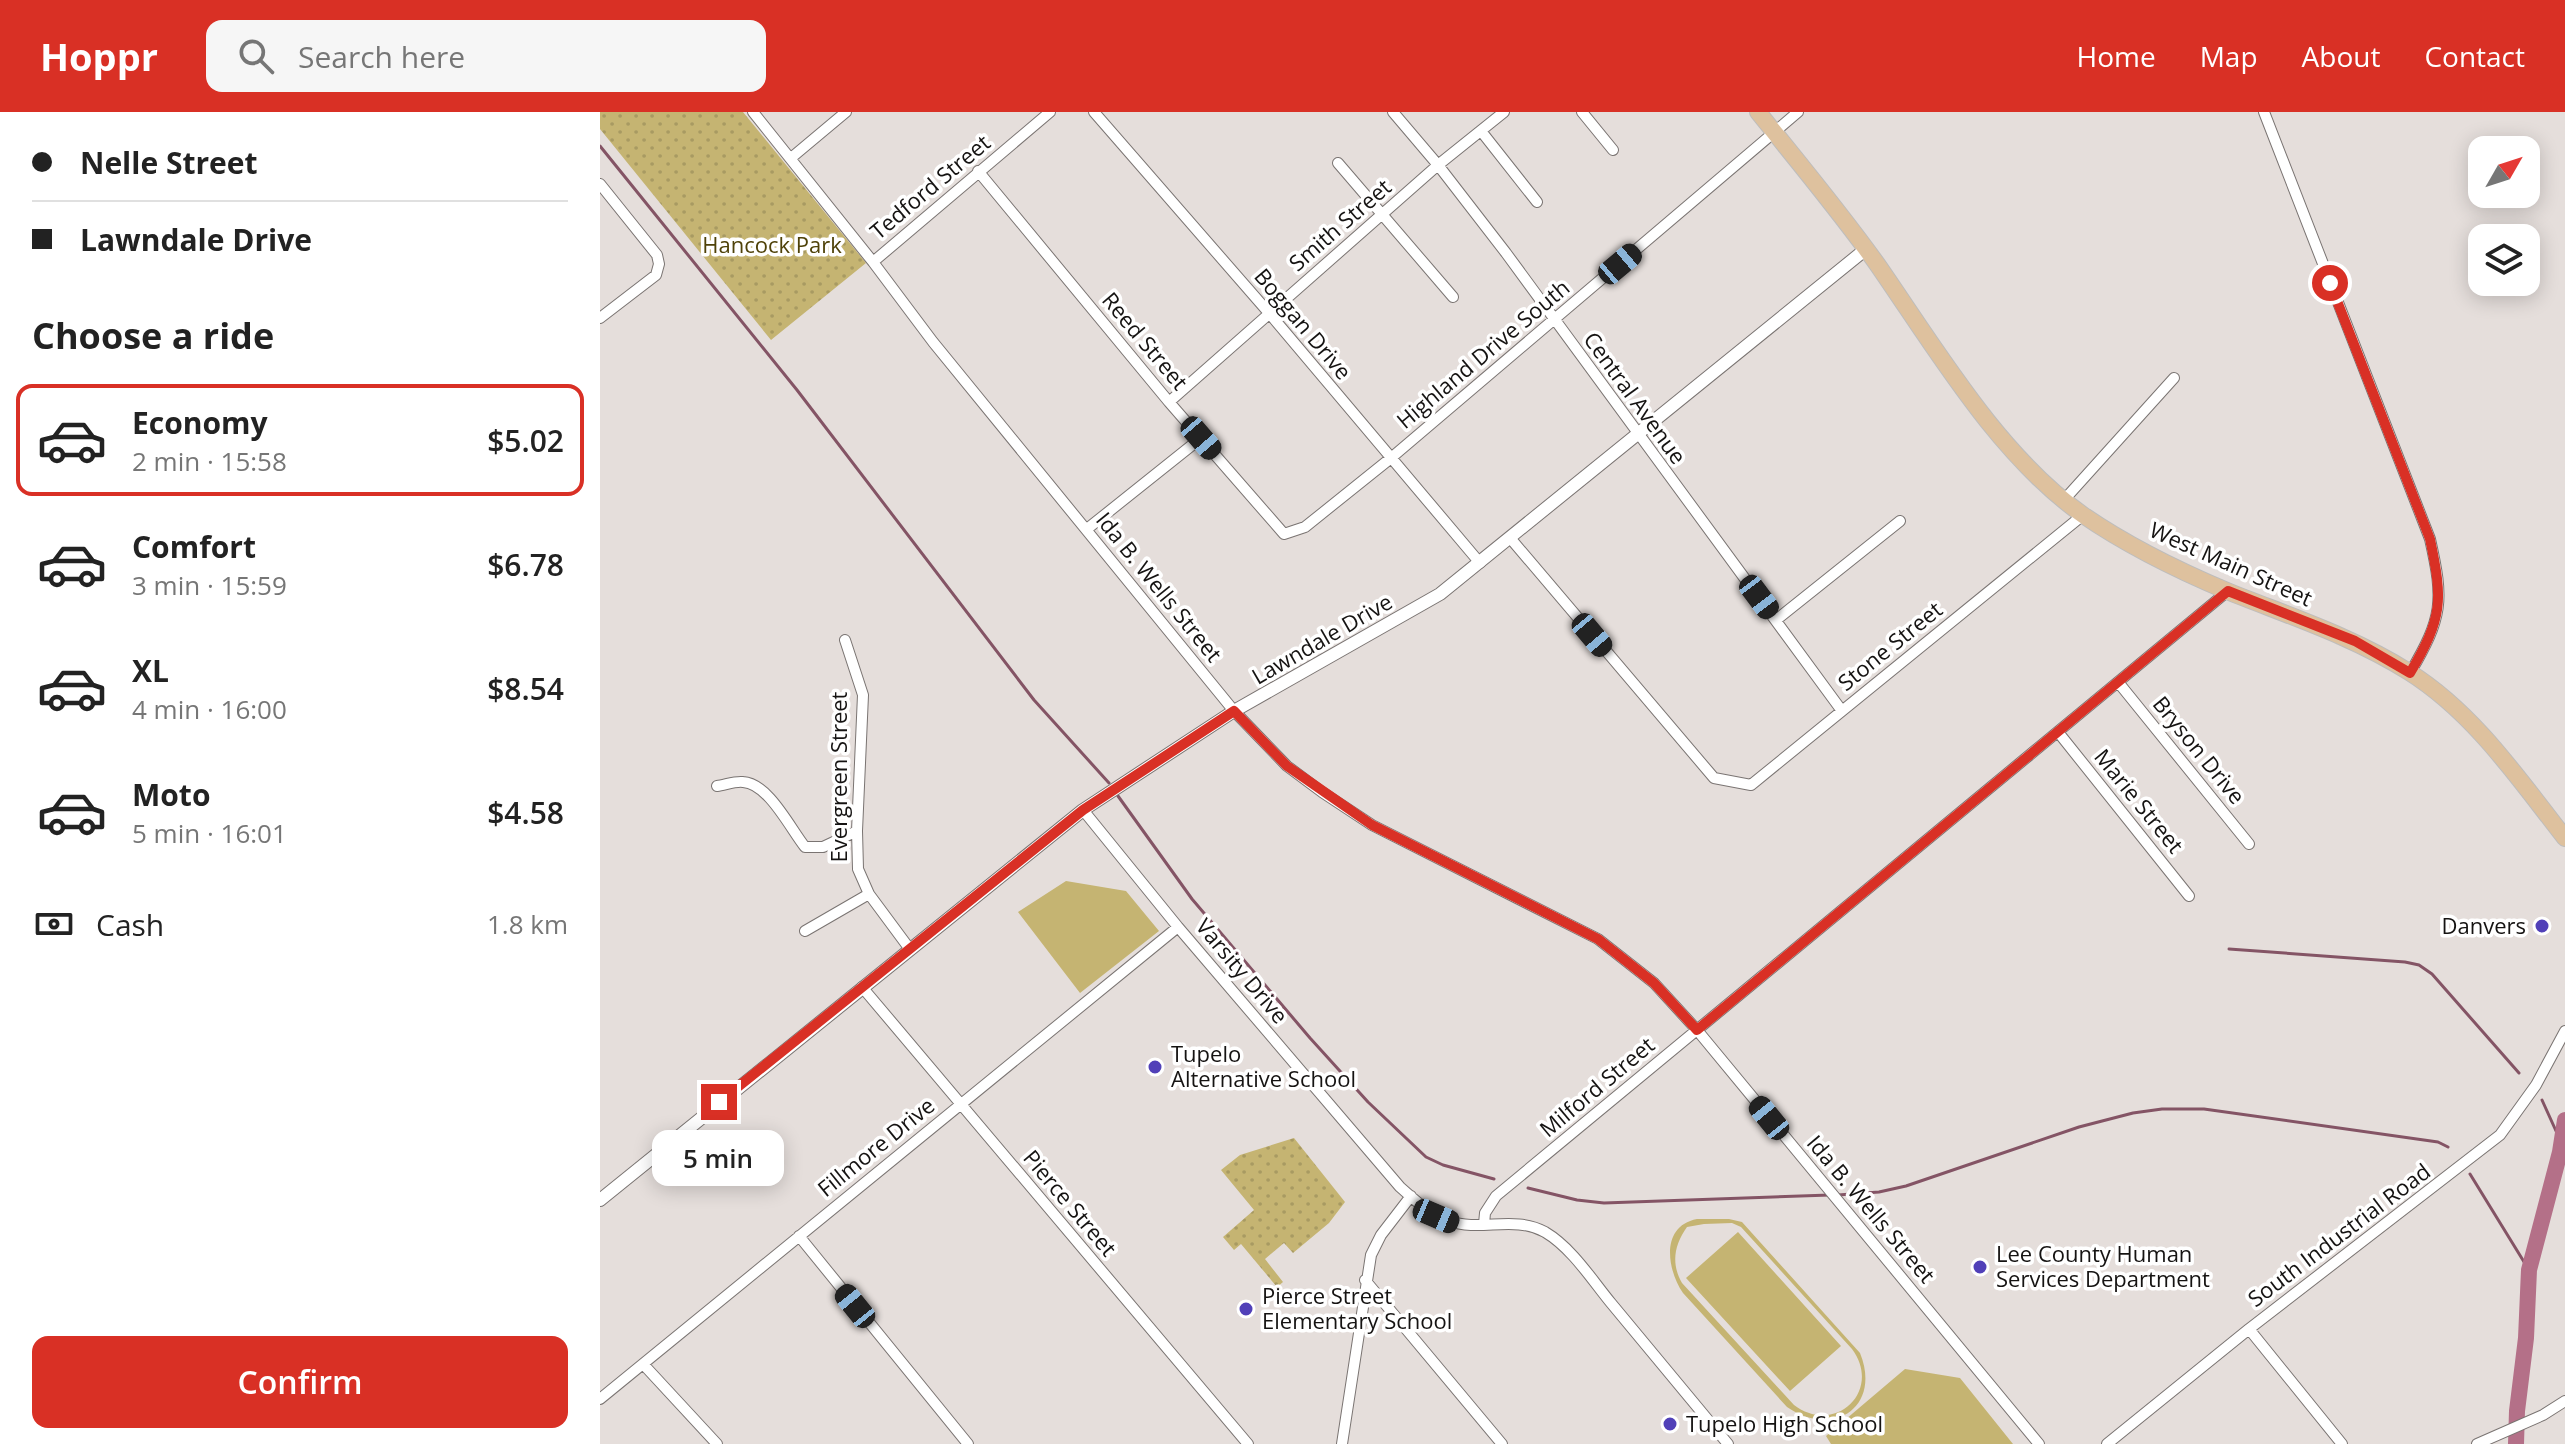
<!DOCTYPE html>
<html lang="en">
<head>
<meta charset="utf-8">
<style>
  body { margin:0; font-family:"Open Sans",sans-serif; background:#f6f6f6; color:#222; height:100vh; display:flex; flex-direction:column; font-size:30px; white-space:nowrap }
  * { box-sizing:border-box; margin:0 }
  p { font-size:26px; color:#767676 }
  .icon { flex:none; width:44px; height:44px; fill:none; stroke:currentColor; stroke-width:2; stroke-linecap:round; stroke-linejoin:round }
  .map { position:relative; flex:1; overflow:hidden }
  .sheet { display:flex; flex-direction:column; background:#fff; width:600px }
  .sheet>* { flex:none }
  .guide { display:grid; align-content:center; height:176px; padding:0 32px; background:#fff }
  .needle { width:52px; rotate:51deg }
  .controls { position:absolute; left:1868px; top:24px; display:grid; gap:16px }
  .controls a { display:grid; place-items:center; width:72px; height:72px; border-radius:16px; background:#fff; box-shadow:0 4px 20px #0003; font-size:40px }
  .end { position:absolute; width:36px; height:36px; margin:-18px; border:10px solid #d93025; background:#fff; box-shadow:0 0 0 4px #fff }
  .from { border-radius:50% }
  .bubble { position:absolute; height:56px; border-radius:16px; background:#fff; box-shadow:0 4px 20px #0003; font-size:26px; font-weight:600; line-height:56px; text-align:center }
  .car { position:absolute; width:24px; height:48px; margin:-24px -12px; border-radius:10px; box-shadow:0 0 6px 2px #0007; background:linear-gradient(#222 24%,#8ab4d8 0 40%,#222 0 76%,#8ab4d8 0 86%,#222 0) }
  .guide b { display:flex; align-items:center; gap:28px; height:76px; font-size:30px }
  .guide b+b { border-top:2px solid #e0e0e0 }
  .guide i { width:20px; height:20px; background:#222 }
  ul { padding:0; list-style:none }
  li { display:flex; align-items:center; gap:24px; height:112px; margin:0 16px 12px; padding:0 16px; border:4px solid transparent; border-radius:16px }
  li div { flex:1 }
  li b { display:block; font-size:30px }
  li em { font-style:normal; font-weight:600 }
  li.current { border-color:#d93025 }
  li>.icon { width:72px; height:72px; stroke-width:1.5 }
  h2 { padding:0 32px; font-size:36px; line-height:96px }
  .pay { display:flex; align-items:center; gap:20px; height:88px; padding:0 32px; font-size:30px }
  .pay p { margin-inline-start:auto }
  .cta { display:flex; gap:16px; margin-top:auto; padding:16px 32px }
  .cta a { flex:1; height:92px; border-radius:16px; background:#d93025; color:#fff; font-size:32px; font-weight:600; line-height:92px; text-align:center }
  header { display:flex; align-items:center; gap:48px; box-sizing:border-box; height:112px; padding:0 40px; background:#d93025; color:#fff }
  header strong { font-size:38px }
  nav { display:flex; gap:44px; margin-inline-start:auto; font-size:28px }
  .search { width:560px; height:72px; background:#f6f6f6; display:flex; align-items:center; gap:20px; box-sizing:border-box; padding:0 28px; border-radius:16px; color:#767676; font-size:30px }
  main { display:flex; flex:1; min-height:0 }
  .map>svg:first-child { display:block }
  .grass { fill:#c5b472; fill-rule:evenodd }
  .park { fill:url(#park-dots) }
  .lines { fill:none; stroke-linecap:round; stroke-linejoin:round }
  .stream { stroke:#845465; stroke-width:3 }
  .river { stroke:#b47088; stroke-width:16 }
  .minor-casing { stroke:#7a7472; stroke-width:12 }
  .tertiary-casing { stroke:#7a7472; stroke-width:14 }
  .primary-casing { stroke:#bdbdbd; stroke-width:18 }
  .minor { stroke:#fff; stroke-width:10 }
  .tertiary { stroke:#fff; stroke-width:12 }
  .primary { stroke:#dec19e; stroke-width:16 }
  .route { stroke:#d93025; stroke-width:10 }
  .poi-dot { fill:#5140b8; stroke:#fff; stroke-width:3 }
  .labels { text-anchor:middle; stroke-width:7; stroke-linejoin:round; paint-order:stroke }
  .street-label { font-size:22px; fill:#151312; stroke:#fff }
  .park-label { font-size:22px; fill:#4f4209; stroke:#fff }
  .poi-label { font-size:22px; fill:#151312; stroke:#fff; text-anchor:start }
</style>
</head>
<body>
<header>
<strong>Hoppr</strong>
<div class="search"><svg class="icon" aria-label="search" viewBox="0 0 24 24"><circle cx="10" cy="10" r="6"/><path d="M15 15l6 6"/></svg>Search here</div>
<nav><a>Home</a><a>Map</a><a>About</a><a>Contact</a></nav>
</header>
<main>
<section class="sheet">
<div class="guide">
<b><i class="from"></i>Nelle Street</b>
<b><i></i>Lawndale Drive</b>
</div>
<h2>Choose a ride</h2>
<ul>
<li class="current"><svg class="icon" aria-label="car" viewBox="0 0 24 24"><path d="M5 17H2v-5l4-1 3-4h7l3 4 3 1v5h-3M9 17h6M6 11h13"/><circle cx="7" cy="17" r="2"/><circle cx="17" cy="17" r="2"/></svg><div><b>Economy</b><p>2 min · 15:58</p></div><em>$5.02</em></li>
<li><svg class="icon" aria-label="car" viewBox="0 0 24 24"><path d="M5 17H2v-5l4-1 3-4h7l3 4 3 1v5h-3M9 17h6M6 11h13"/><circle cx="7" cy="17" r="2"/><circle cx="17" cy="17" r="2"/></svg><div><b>Comfort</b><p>3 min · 15:59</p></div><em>$6.78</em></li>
<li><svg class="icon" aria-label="car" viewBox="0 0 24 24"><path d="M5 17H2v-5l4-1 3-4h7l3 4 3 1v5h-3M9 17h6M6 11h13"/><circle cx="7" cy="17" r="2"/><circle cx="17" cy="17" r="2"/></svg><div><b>XL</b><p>4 min · 16:00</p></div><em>$8.54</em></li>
<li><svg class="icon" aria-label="car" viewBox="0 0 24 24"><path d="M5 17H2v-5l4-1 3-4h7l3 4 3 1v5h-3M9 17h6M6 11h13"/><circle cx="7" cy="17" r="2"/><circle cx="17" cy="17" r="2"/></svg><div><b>Moto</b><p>5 min · 16:01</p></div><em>$4.58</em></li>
</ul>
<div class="pay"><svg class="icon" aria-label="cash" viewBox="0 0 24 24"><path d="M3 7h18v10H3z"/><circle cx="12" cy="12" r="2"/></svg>Cash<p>1.8 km</p></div>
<div class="cta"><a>Confirm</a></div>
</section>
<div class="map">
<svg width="1965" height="1332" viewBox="0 0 1965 1332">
  <defs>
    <pattern id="park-dots" width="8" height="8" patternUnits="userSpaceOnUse" patternTransform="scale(2)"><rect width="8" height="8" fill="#c5b472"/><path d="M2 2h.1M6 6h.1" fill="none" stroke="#a89a62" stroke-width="1.8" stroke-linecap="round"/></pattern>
  </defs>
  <rect width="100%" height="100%" fill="#e5dedb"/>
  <path class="grass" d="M466,769L526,779L559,819L480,881L418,800Z
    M1097,1107H1129L1142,1110L1260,1241C1282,1295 1233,1327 1187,1295L1083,1181C1067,1158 1060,1114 1097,1107ZM1104,1112L1132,1111L1141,1115L1252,1237C1283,1279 1235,1324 1194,1293L1082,1171C1071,1152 1074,1133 1087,1115Z
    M1138,1120L1241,1234L1190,1279L1086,1166Z
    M1305,1257L1360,1266L1413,1332H1231L1226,1324Z"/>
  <path class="park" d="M0,0H143L266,151L171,228L0,17Z
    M694,1026L745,1090L729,1111L693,1141L684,1131L665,1147L683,1170L677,1175L641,1132L634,1138L623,1125L654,1098L621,1058L640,1043Z"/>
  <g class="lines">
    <path class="stream" d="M0,34L197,278L434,588L509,671
      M518,684L592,787L710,926L768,990L826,1045L843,1053L894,1067
      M1629,837L1805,850L1819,853L1832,862L1919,961
      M1942,988L1961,1030
      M1870,1062L1929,1158
      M928,1076L977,1088L1004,1091L1230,1083
      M1238,1083L1279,1080L1306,1074L1479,1015L1533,1001L1562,997H1604L1838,1030L1848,1035"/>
    <path class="river" d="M1916,1332L1917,1299L1926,1226L1929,1158L1960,1040L1965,1008"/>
    <defs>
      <path id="minor" d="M153,0L273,150L333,230L634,599L687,654L722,680L772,713L998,827L1054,871L1097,918L1439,1332
        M494,0L669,201L880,451
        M793,0L838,53L906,141L1242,599
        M982,0L1013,38
        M1664,0L1830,427C1844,489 1843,505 1810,561
        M881,19L937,90
        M191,46L246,0
        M738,51L853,185
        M378,59L569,290L684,422L705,415L791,346L1198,0
        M0,72L57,143L59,152L56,163L0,206
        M273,150L450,0
        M569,290L838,53L904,0
        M1464,388L1574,266
        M487,417L601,326
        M911,427L1114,666L1151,673L1483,403
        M1176,508L1300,409
        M245,528L263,583L257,719L258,757L269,782L309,836
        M1518,570L1649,732
        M1458,620L1589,784
        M117,674C125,673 135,669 143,670C168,671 190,716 205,735H223L257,719
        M483,698L578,815L800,1075C815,1088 830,1103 849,1109C881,1120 914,1103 945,1120C972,1136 992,1168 1011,1191C1050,1238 1089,1285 1128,1332
        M205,819L269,782
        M262,875L648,1332
        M884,1112L885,1101L896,1084L1628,479
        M199,1124L368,1332
        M765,1168L902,1332
        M1649,1217L1742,1332
        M43,1252L117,1332
        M0,1287L578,815
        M742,1332L771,1143L781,1123L811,1084
        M1507,1332L1649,1217L1900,1023L1936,973L1965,919
        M1877,1332L1943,1303L1965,1289"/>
      <path id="tertiary" d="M0,1088L483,698L634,599L840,482L1266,137"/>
      <path id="primary" d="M1158,0C1198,50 1240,100 1277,152C1336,237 1398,343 1483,403C1528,434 1577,458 1627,479C1689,504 1752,524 1809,560C1874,601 1918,666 1965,726"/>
    </defs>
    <use href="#minor" class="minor-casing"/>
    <use href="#tertiary" class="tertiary-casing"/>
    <use href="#primary" class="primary-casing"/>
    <use href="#minor" class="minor"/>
    <use href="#tertiary" class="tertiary"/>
    <use href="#primary" class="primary"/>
  </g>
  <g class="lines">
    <path class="route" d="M119,990L483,698L634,599L687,654L772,713L998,827L1054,871L1097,918L1628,479L1755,529L1810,561C1843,505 1843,489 1830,427L1730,171"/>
  </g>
  <g class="poi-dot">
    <circle cx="1942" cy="814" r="8"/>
    <circle cx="555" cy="955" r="8"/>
    <circle cx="1380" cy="1155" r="8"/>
    <circle cx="646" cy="1197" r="8"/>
    <circle cx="1070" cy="1312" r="8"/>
  </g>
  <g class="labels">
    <g class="street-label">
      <text transform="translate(330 75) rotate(-40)" y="8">Tedford Street</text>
      <text transform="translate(740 113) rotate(-41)" y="8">Smith Street</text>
      <text transform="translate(703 212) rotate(50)" y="8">Boggan Drive</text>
      <text transform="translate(545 229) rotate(50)" y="8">Reed Street</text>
      <text transform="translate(883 242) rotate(-40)" y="8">Highland Drive South</text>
      <text transform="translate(1035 286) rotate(54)" y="8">Central Avenue</text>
      <text transform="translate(1631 452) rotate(24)" y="8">West Main Street</text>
      <text transform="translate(559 475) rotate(51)" y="8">Ida B. Wells Street</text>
      <text transform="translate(722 527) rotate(-30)" y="8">Lawndale Drive</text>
      <text transform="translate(1290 534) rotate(-39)" y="8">Stone Street</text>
      <text transform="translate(1599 638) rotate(51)" y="8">Bryson Drive</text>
      <text transform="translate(239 665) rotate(-90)" y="8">Evergreen Street</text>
      <text transform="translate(1539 689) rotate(51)" y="8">Marie Street</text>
      <text transform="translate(642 859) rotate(50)" y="8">Varsity Drive</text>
      <text transform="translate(997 975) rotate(-40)" y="8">Milford Street</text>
      <text transform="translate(276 1035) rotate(-39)" y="8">Fillmore Drive</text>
      <text transform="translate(470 1091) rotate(50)" y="8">Pierce Street</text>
      <text transform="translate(1271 1097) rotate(50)" y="8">Ida B. Wells Street</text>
      <text transform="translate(1739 1123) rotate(-37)" y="8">South Industrial Road</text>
    </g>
    <g class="park-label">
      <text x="172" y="141">Hancock Park</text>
    </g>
    <g class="poi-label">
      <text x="1926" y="822" text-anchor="end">Danvers</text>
      <text x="571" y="950">Tupelo<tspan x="571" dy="25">Alternative School</tspan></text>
      <text x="1396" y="1150">Lee County Human<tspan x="1396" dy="25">Services Department</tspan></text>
      <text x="662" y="1192">Pierce Street<tspan x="662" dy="25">Elementary School</tspan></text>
      <text x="1086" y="1320">Tupelo High School</text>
    </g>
  </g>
</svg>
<div class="controls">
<a><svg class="needle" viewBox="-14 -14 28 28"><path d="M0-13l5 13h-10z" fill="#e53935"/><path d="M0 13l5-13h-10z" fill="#767676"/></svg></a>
<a><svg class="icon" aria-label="layers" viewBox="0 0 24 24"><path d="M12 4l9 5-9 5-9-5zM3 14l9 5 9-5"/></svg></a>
</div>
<i class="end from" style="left:1730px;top:171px"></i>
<i class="end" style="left:119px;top:990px"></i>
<div class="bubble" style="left:52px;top:1018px;width:132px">5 min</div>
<i class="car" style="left:1020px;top:152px;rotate:50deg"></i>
<i class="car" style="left:601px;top:326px;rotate:139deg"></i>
<i class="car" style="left:1159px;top:485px;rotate:143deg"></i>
<i class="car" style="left:992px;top:523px;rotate:140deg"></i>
<i class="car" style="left:1169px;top:1006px;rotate:321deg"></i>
<i class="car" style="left:836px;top:1104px;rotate:113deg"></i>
<i class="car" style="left:255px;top:1194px;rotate:321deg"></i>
</div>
</main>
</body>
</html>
